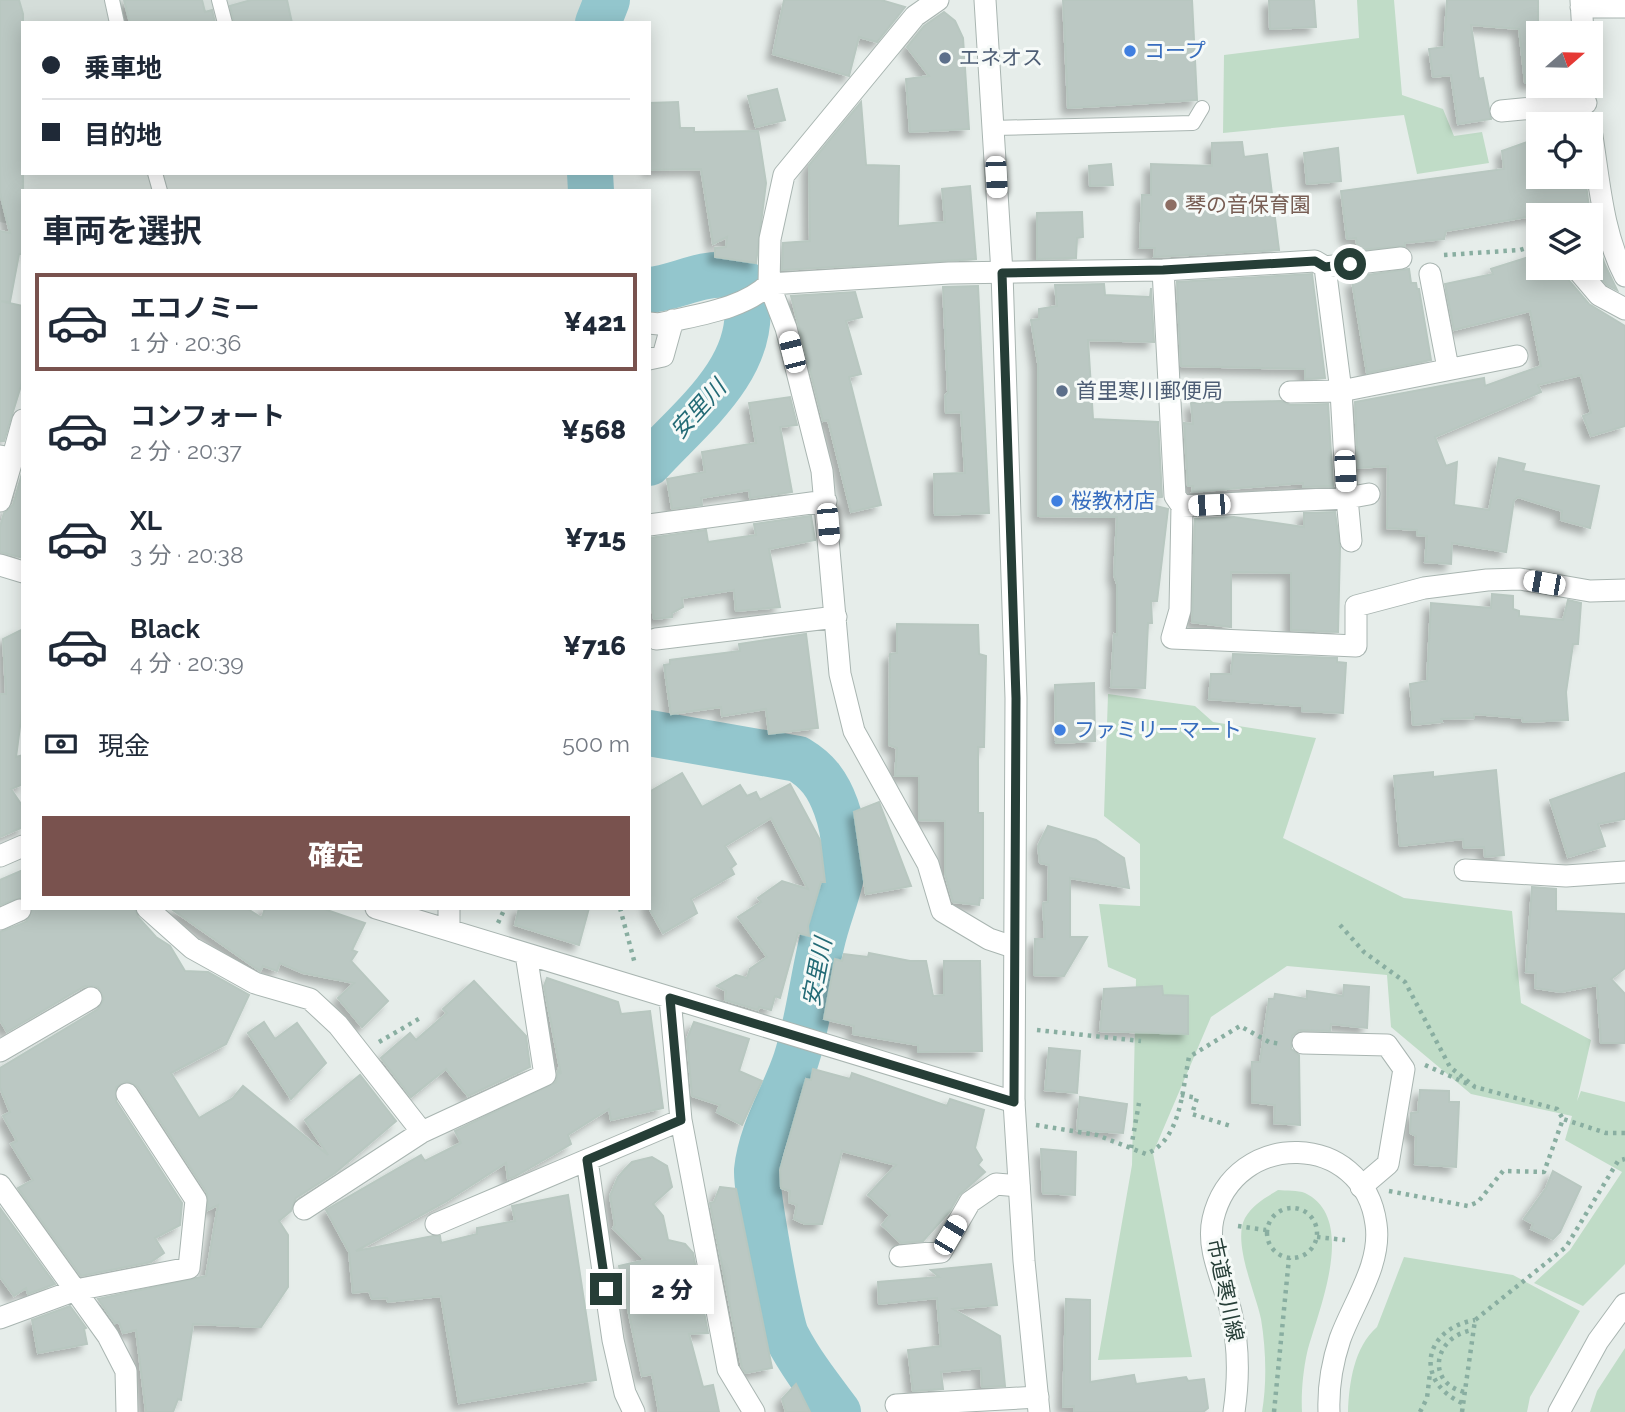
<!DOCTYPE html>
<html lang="ja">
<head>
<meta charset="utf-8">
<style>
  body { margin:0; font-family:Raleway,"Noto Sans JP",sans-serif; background:#f6f6f7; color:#1f2937; height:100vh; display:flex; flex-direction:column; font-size:26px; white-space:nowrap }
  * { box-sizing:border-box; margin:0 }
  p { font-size:23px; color:#747a83 }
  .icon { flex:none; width:38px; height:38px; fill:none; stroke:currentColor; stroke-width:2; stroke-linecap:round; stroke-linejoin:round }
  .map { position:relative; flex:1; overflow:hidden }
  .panel { position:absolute; left:21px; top:189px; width:630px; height:721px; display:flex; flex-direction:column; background:#fff; border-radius:0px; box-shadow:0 4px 18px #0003 }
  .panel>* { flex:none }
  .guide { position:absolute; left:21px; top:21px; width:630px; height:154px; border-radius:0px; box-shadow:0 4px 18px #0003; display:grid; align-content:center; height:154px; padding:0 21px; background:#fff }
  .needle { width:46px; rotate:70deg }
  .tools { position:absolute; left:1526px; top:21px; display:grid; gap:14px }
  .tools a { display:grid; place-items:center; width:77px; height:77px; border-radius:0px; background:#fff; box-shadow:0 4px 18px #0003; font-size:35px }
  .end { position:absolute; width:32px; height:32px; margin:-16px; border:9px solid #263e37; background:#fff; box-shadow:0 0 0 4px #fff }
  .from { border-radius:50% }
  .bubble { position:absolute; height:49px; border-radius:0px; background:#fff; box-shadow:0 4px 18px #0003; font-size:23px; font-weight:800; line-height:49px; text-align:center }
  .car { position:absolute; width:21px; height:42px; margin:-21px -10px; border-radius:9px; box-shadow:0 0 5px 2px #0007; background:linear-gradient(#fff 24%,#345 0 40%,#fff 0 76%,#345 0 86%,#fff 0) }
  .guide b { display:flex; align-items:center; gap:24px; height:66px; font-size:26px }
  .guide b+b { border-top:2px solid #e0e1e3 }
  .guide i { width:18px; height:18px; background:#1f2937 }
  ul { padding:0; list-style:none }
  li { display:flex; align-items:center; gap:21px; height:98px; margin:0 14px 10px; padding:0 7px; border:4px solid transparent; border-radius:0px }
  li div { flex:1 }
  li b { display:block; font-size:26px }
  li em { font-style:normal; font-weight:800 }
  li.current { border-color:#79524e }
  li>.icon { width:63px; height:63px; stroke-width:1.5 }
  h2 { padding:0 21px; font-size:32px; line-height:84px }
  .pay { display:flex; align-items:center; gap:18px; height:77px; padding:0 21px; font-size:26px }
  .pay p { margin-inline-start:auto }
  .primary-button { display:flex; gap:14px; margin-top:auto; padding:14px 21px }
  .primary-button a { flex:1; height:80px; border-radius:0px; background:#79524e; color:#fff; font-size:28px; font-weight:800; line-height:80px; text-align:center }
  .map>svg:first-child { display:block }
  .built { fill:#d4ddd9 }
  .green { fill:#c0dcc7 }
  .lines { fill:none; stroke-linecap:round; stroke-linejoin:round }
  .river { stroke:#93c6cd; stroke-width:46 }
  .building { fill:#bbc8c3; stroke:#b8c7c0; stroke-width:2; filter:url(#shadow) }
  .service-casing { stroke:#a9b5b1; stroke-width:16 }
  .minor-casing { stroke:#a9b5b1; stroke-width:23 }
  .tertiary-casing { stroke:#a9b5b1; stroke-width:23 }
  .path { stroke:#89aea1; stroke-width:4.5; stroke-dasharray:3.5 5; stroke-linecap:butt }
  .service { stroke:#fff; stroke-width:14 }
  .minor { stroke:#fff; stroke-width:21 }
  .tertiary { stroke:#fff; stroke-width:21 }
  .route { stroke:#263e37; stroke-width:9 }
  .shop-dot { fill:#3f7fe0; stroke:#f6faf8; stroke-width:2.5 }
  .service-dot { fill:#5c6f8a; stroke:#f6faf8; stroke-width:2.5 }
  .education-dot { fill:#8d6e63; stroke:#f6faf8; stroke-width:2.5 }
  .labels { text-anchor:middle; stroke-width:6; stroke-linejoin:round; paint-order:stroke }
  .shop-label { font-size:21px; fill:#366cbe; stroke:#f6faf8; text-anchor:start }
  .service-label { font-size:21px; fill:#4e5e75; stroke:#f6faf8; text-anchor:start }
  .education-label { font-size:21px; fill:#785e54; stroke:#f6faf8; text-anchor:start }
  .street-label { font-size:21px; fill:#263e37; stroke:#f6faf8 }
  .water-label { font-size:23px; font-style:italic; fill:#246b76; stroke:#f6faf8 }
</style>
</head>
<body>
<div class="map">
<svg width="1625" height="1412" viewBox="0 0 1625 1412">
  <defs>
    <filter id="shadow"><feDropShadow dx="-6" dy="6" stdDeviation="3.5" flood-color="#0004"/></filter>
  </defs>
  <rect width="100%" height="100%" fill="#e6edea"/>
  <path class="built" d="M0,0H585L577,23H23V173H568L569,191H23V227L0,222Z"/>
  <path class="green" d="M1357,0H1394L1402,95L1443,109L1454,136L1482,132L1489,163L1417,174L1404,115L1223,133L1224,55L1359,38Z
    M1108,694L1195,706L1213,722L1316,738L1283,838L1404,898L1512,911L1521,1003L1591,1040L1577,1101L1581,1091L1625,1102V1264L1583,1306L1534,1283L1570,1250L1622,1172L1565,1140L1572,1116L1471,1094L1391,1027L1387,975L1287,966L1211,1017L1153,1153L1192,1357L1098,1360L1132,1165L1136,979L1108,967L1099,904L1140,906V844L1104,816Z
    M1278,1190C1286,1191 1298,1190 1305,1193C1359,1219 1317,1313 1307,1353C1303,1371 1301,1394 1302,1412H1262C1267,1383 1266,1349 1261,1319C1256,1294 1232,1242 1245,1218C1253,1204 1265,1198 1278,1190Z
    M1404,1257L1513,1275L1580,1311L1530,1397L1527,1412H1348C1349,1383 1354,1347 1377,1327Z
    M1625,1348V1412H1590L1597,1391Z"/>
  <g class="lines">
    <path class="river" d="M598,23L607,0
      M590,173L591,191
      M649,290C675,288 701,272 727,275C744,277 746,286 747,301C755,369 691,417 649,463
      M649,733L798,759C818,771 828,785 836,807C857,865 833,892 821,946C812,984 808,1023 796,1060C784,1096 761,1131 757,1170C756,1189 779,1322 787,1337C801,1364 820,1388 838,1412"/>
  </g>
  <path class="building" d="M0,0H19L23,14V254H19L10,302L0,301V231L10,233L0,193Z
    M124,0H202L205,12L212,10L215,23H130Z
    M251,0H287L292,23H234L230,6Z
    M784,0H881L905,7L877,42L859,37L849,76L773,54Z
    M1063,0H1192L1197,100L1068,108Z
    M1269,0H1314L1316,27L1270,29Z
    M1447,0H1538V82L1525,83L1519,29L1471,25L1479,79L1483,78L1491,119L1458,124L1451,75L1433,77L1429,49L1444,47Z
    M944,12L955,21L963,38L969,129L910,132L906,79L929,76L907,47L924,26Z
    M777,89L785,120L756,127L748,96Z
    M678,102L680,128H694V132L758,131L766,183L756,263L715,257V248L726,247L727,237L713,244L701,169L649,170V103Z
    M861,102L866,165L899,166L898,226L945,222L942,189L970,186L976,259L782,270L783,243L810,241L809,165Z
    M1530,141L1538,158V177H1548L1551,184L1552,177H1585L1590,215H1538L1446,231L1444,239L1405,243V246L1358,250L1356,238L1347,239L1341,191L1504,169L1502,151Z
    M1242,142L1244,157L1267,154L1279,250L1154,257L1155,248H1140L1142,195H1151V164L1212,166V143Z
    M1338,148L1341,181L1307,184L1304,153Z
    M1111,164L1113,185L1090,186L1089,166Z
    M1082,212L1083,237L1077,238L1076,258L1037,259V213Z
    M1591,226L1605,265L1617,290L1607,285L1591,265Z
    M1538,254V268H1563L1566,277L1589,304L1625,326V426L1591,436L1583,416L1591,413L1581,375L1538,385L1541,392L1435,437L1446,466L1457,462L1454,505L1489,510L1499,458L1525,464L1523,471L1599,486L1590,528L1561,520L1562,511L1518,497L1514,500L1506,552L1452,543L1451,564L1425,562L1427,536L1417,535V530L1387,528L1388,466L1358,468L1355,402L1484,378L1485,386L1541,366L1530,311L1454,330L1445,284L1493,274L1491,269Z
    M1409,269L1411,283H1416L1417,289H1419L1431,360L1367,373L1352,281L1361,280L1360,276Z
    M1312,274L1325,378L1305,379V369L1181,366L1177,282Z
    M1104,284L1105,295L1150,297L1151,288L1154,342L1088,340L1093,419L1158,422L1162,497L1148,499V504L1168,509L1157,601H1151L1152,623H1148L1145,688L1111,687L1114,634L1117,635V584L1114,575L1117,517L1038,516V363L1031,320L1039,319V309L1057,306L1055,285Z
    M978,286L989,513L935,515L934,474L965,473L961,412L946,413L945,396L948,392L943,287Z
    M855,292L862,317L846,321L861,374L849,377L881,505L851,512L828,420L823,421L791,296Z
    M0,301L23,306V379L4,441H0Z
    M790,397L797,425L780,427L792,492L750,498L749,490L701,498L702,505L672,509L667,479L705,472L702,452L756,443L749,403Z
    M1281,401L1290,405L1328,404L1333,486L1303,487V483L1192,492L1193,486H1188L1184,423L1193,424L1191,403Z
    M23,470V558L0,552V527L4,513L13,505Z
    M1335,512L1340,547L1338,632L1291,630V573L1231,572V627L1192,622L1195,519L1234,517L1304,527V513Z
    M811,516L815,540L769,549L780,607L736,611L734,590L682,598L683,607L672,613V617L654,619L649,593V538L706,530L708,542L756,535L754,524Z
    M1492,594L1513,596V609L1519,611V616L1563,620L1568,600L1581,603L1578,644H1573L1566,692L1568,720L1523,722L1522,718L1474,714V718L1441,719L1442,722L1413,725L1410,684L1427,681L1431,603L1491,608Z
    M897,624L978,625L979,654L986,656L984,747H978V813H983V898H980L979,905L953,902L945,874V821L919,820V776H895L897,748L889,745L890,654L897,653Z
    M23,629V704L16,757L23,755V784L11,789L23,807V827L0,837V694H6L3,639Z
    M806,634L818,728L769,734L766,709L722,716L721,707L671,714L664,665L670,664V660L740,651L739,644Z
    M1233,654L1337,658V662L1346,663L1343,713L1302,711V706L1209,699L1211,674H1231Z
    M1094,683L1095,741L1056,743L1055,685Z
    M1496,770L1504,855L1485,857L1484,847L1464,848L1463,839L1400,846L1394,776L1433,772V777Z
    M682,773L702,807L740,785L747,796L756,792L760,800L790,784L820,840L825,882H821L808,926L809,936L798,933L780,998L775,996L771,1010L759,1007L758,1010L725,1000L726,991L717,986L736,975L747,978L750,969L767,957L738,917L761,902L758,898L782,881L808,889L771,818L725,846L736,864L731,868L734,874L691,899L697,913L663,933L649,908V792Z
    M1625,773V819L1598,824L1605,846L1568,857L1550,800Z
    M879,802L911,886L866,894L854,812Z
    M1048,826L1096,840L1124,858L1129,888L1070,878V937H1087L1064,976L1034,975L1035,939H1045L1043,903L1048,902L1049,865L1040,863L1038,846Z
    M23,870V897L0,905V880Z
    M1532,887L1556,889V911L1625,914V968L1611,979L1625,994V1043H1601L1597,985L1561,992L1535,988L1536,973L1526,972Z
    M33,908H134L138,917L156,937L170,946L185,971L208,972L249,995L226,1044L171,1073L199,1118L233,1098L243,1086L328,1155L305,1120L360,1075L396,1121L335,1173L296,1198L291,1211L279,1221L288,1235V1287L261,1327L193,1324L181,1400L178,1399L173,1412H146L136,1330L123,1333L119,1322L115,1323L98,1299L206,1276L218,1205L208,1210L207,1193L138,1087L127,1081L116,1087V1101L182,1203L180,1225L155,1238L164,1253L151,1262L81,1276L18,1188L33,1180L11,1144L17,1141L3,1116L10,1112L0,1088V1068L98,1009L104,999L98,987L85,986L7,1032L0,1020V932L26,922Z
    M170,908H246L262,918L265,908H321L365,923L352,950L357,952L351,961L388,1001L362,1027L338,998L354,983L303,973L280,963L277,971L263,966L260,971Z
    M519,908H589L579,945L515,925Z
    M869,953L910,961H926L933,996L944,995V961H980L982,1051L918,1052V1045L853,1034L854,1026L824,1019L835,959L842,961L844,954L868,957Z
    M547,978L618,1002L621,1014L650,1011L663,1108L611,1120L609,1109L568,1135L571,1144L514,1177L508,1179L506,1163L447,1201L356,1251L433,1236H440L441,1243L477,1234V1228L515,1221L512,1206L568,1195L596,1380L459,1403L441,1296L388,1302L387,1298L372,1299L369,1291L353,1293L349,1252L326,1210L421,1155L425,1161L461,1143L455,1131L556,1082L558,1070L561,1074L544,986Z
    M474,981L526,1036L530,1067L468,1096L446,1069L411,1097L381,1058L410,1033L416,1040L447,1013L443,1009Z
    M1344,985L1369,987L1367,1028L1331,1024L1330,1031L1299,1030L1292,1036L1291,1049L1299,1055L1300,1125L1274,1123L1275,1105L1252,1102V1062H1260L1269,999H1274L1275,994L1307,999V991L1343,996Z
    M1162,986L1163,995L1188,996V1034L1100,1031L1104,989Z
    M264,1022L275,1039L297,1023L326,1063L291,1099L248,1033Z
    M694,1022L749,1039L739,1071L762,1081L742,1125L717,1112L720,1105L692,1096L687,1039Z
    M1049,1048L1080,1051L1077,1093L1045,1090Z
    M813,1069L850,1079L852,1073L947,1106L950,1099L984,1110L975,1148L982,1160L978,1165L985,1172L959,1195L950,1211L923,1241L901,1243L882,1225L890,1215L868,1195L896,1165L842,1151L822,1224H805L794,1219L797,1205L789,1202L790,1191L781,1188L780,1170L806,1079L811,1080Z
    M1420,1090L1449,1091V1102H1459L1456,1167L1415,1164L1416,1136L1410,1133L1411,1113L1418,1112Z
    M1080,1097L1127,1104L1123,1133L1077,1130Z
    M1041,1149L1076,1152L1075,1195L1043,1193Z
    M652,1157L667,1166L672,1187L653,1204L663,1216L668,1240L685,1244L693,1253L708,1333L689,1334L703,1387L713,1385L719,1412H659L652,1374L642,1376L619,1266L645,1260L613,1228L615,1225L610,1196L618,1177L625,1169L632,1162Z
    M1553,1171L1581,1187L1560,1232L1553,1239L1531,1229L1533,1224L1524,1219L1546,1188Z
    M720,1187L736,1189L772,1368L746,1373L742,1368L710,1203L714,1202Z
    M0,1208L55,1284L28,1294L26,1288L14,1296L0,1277Z
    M991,1264L997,1305L953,1309L1000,1336L1005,1386L982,1387L981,1368L941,1372L943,1389L913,1391L908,1350L941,1346L937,1298L879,1304L878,1282L939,1277L931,1270Z
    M1066,1299L1090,1300V1382L1134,1375L1136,1384L1186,1377L1188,1381L1204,1379L1208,1408L1203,1412H1074V1406L1063,1407Z
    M70,1306L86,1328L84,1329L87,1344L38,1353L32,1320Z
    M796,1384L810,1412H786L782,1399Z"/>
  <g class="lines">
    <defs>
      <path id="service" d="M112,0L117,23
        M219,0L225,23
        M993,128L1193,123L1202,108
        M155,173L160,191"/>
      <path id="minor" d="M938,0L915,16L784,175L770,239L769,284L786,328L822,471L840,674L854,731L928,864L942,911L989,939L1013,947
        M1581,0L1583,33
        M1581,7H1625
        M1501,111L1586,103
        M1591,130C1599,177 1602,233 1625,276
        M1576,268L1599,295L1625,309
        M1163,270L1175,496L1182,506L1180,610L1172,638L1356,646V606L1424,588L1487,580L1520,579L1590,591L1625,590
        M1430,274L1448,368
        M649,323L659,324C694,315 743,310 769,284L949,273L1163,270L1315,261L1325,267L1401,258
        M649,359L663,356L673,320
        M1290,392L1341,391L1517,356
        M0,456L12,460L0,501
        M12,460L23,420
        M1182,506L1347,498L1341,391L1325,267
        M649,525L826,501
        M1351,541L1347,498L1369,494
        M0,565L23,572
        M656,639L836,617
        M0,856L23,846
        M1465,870L1566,876L1625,872
        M147,908L192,948L255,983L310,999L338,1025L422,1132
        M376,908L1014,1102
        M0,919L20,910
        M449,930V908
        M1303,1043L1387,1045L1404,1069L1388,1164L1361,1187
        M0,1051L91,998
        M681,1120L728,1369L754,1412
        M587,1160L613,1340L625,1393L634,1412
        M0,1185L108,1336L126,1371L127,1412
        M304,1209L422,1132L545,1075L526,954
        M436,1224L681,1120L670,998
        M900,1256L941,1252L970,1202L996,1184L1019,1186
        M0,1318L76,1290L189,1268L196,1200L127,1094
        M896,1405L1038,1397"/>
      <path id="tertiary" d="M985,0L1002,273L1016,698L1014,1102L1024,1261L1039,1412
        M1234,1412C1239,1378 1239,1345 1231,1312C1224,1282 1206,1250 1213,1219C1234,1128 1364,1131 1376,1224C1382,1264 1353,1303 1340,1339C1332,1363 1328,1387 1329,1412
        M1559,1412L1598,1341L1625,1304"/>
    </defs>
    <use href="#service" class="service-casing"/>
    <use href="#minor" class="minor-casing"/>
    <use href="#tertiary" class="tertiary-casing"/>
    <path class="path" d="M1444,255L1520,250L1538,244
      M620,908L635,964
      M498,923L505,908
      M1340,925L1364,952L1405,982L1450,1067L1475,1087L1557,1109L1563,1119
      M1037,1030L1141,1041
      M379,1042L422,1017
      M1425,1065L1468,1084
      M1181,1095L1197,1098L1192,1114L1231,1126
      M1036,1125L1097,1135L1146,1154C1181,1140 1182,1091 1189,1057L1240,1026L1269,1042L1281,1044
      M1131,1148L1139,1103
      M1389,1191L1468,1206L1478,1202L1503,1171L1544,1172L1563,1119L1606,1133H1625
      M1267 1233a25 25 0 1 1 50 0a25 25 0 1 1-50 0Z
      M1238,1226L1266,1230
      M1317,1237L1345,1240
      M1464,1392C1425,1382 1434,1336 1473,1330
      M1462,1403C1414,1381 1423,1329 1475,1320
      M1274,1412L1289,1258
      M1420,1412L1427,1398L1430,1373
      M1462,1412L1475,1320L1566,1247L1618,1161L1625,1159"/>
    <use href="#service" class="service"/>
    <use href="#minor" class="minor"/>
    <use href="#tertiary" class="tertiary"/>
  </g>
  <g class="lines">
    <path class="route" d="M606,1289L587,1160L681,1120L670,998L1014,1102L1016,698L1002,273L1163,270L1315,261L1325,267L1350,264"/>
  </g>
  <g class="shop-dot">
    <circle cx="1130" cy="51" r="7"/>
    <circle cx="1057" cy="501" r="7"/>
    <circle cx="1060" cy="730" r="7"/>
  </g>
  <g class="service-dot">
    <circle cx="945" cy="58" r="7"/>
    <circle cx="1062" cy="391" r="7"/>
  </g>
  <circle class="education-dot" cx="1171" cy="205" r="7"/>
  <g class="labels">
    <g class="shop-label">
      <text x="1144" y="58">コープ</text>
      <text x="1071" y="508">桜教材店</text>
      <text x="1074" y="737">ファミリーマート</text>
    </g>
    <g class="service-label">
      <text x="959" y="65">エネオス</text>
      <text x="1076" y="398">首里寒川郵便局</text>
    </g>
    <g class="education-label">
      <text x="1185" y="212">琴の音保育園</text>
    </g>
    <g class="street-label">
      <text transform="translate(1225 1290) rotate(78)" y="7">市道寒川線</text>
    </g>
    <g class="water-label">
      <text transform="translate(698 409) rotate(-48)" y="8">安里川</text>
      <text transform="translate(817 972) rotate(-79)" y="8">安里川</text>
    </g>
  </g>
</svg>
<div class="tools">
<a><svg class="needle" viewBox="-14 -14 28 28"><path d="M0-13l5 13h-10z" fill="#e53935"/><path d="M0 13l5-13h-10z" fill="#747a83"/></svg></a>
<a><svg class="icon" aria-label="locate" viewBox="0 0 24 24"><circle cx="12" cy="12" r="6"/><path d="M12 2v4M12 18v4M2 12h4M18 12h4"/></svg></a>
<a><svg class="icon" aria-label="layers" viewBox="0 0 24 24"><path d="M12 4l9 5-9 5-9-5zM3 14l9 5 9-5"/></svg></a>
</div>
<i class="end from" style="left:1350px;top:264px"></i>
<i class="end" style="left:606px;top:1289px"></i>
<div class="bubble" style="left:630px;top:1265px;width:84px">2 分</div>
<i class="car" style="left:996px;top:177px;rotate:177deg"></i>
<i class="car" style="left:792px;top:352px;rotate:346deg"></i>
<i class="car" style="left:1345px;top:471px;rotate:177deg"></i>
<i class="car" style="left:1209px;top:505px;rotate:267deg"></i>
<i class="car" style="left:828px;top:524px;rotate:175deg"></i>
<i class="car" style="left:1544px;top:583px;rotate:280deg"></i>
<i class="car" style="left:950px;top:1235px;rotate:31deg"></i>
<div class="guide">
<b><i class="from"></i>乗車地</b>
<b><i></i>目的地</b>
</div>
<section class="panel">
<h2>車両を選択</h2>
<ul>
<li class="current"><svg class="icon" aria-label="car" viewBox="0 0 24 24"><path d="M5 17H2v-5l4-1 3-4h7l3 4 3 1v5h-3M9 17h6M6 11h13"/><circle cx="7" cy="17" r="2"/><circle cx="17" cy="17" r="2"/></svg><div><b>エコノミー</b><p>1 分 · 20:36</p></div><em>¥421</em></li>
<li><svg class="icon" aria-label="car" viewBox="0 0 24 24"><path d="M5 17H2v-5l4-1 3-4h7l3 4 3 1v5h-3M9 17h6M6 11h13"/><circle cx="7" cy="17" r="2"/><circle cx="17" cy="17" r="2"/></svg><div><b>コンフォート</b><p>2 分 · 20:37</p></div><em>¥568</em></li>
<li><svg class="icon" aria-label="car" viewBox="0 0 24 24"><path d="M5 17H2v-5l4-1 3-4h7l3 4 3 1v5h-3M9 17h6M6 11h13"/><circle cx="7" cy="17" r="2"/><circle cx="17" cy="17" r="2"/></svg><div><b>XL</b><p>3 分 · 20:38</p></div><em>¥715</em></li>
<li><svg class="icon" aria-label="car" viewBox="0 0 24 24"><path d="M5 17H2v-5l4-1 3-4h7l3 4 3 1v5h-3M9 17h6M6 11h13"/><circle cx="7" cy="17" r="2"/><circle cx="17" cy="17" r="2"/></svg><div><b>Black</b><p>4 分 · 20:39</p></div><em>¥716</em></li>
</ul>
<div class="pay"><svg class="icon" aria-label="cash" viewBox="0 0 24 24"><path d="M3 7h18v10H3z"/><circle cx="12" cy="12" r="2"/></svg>現金<p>500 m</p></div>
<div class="primary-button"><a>確定</a></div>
</section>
</div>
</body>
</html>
